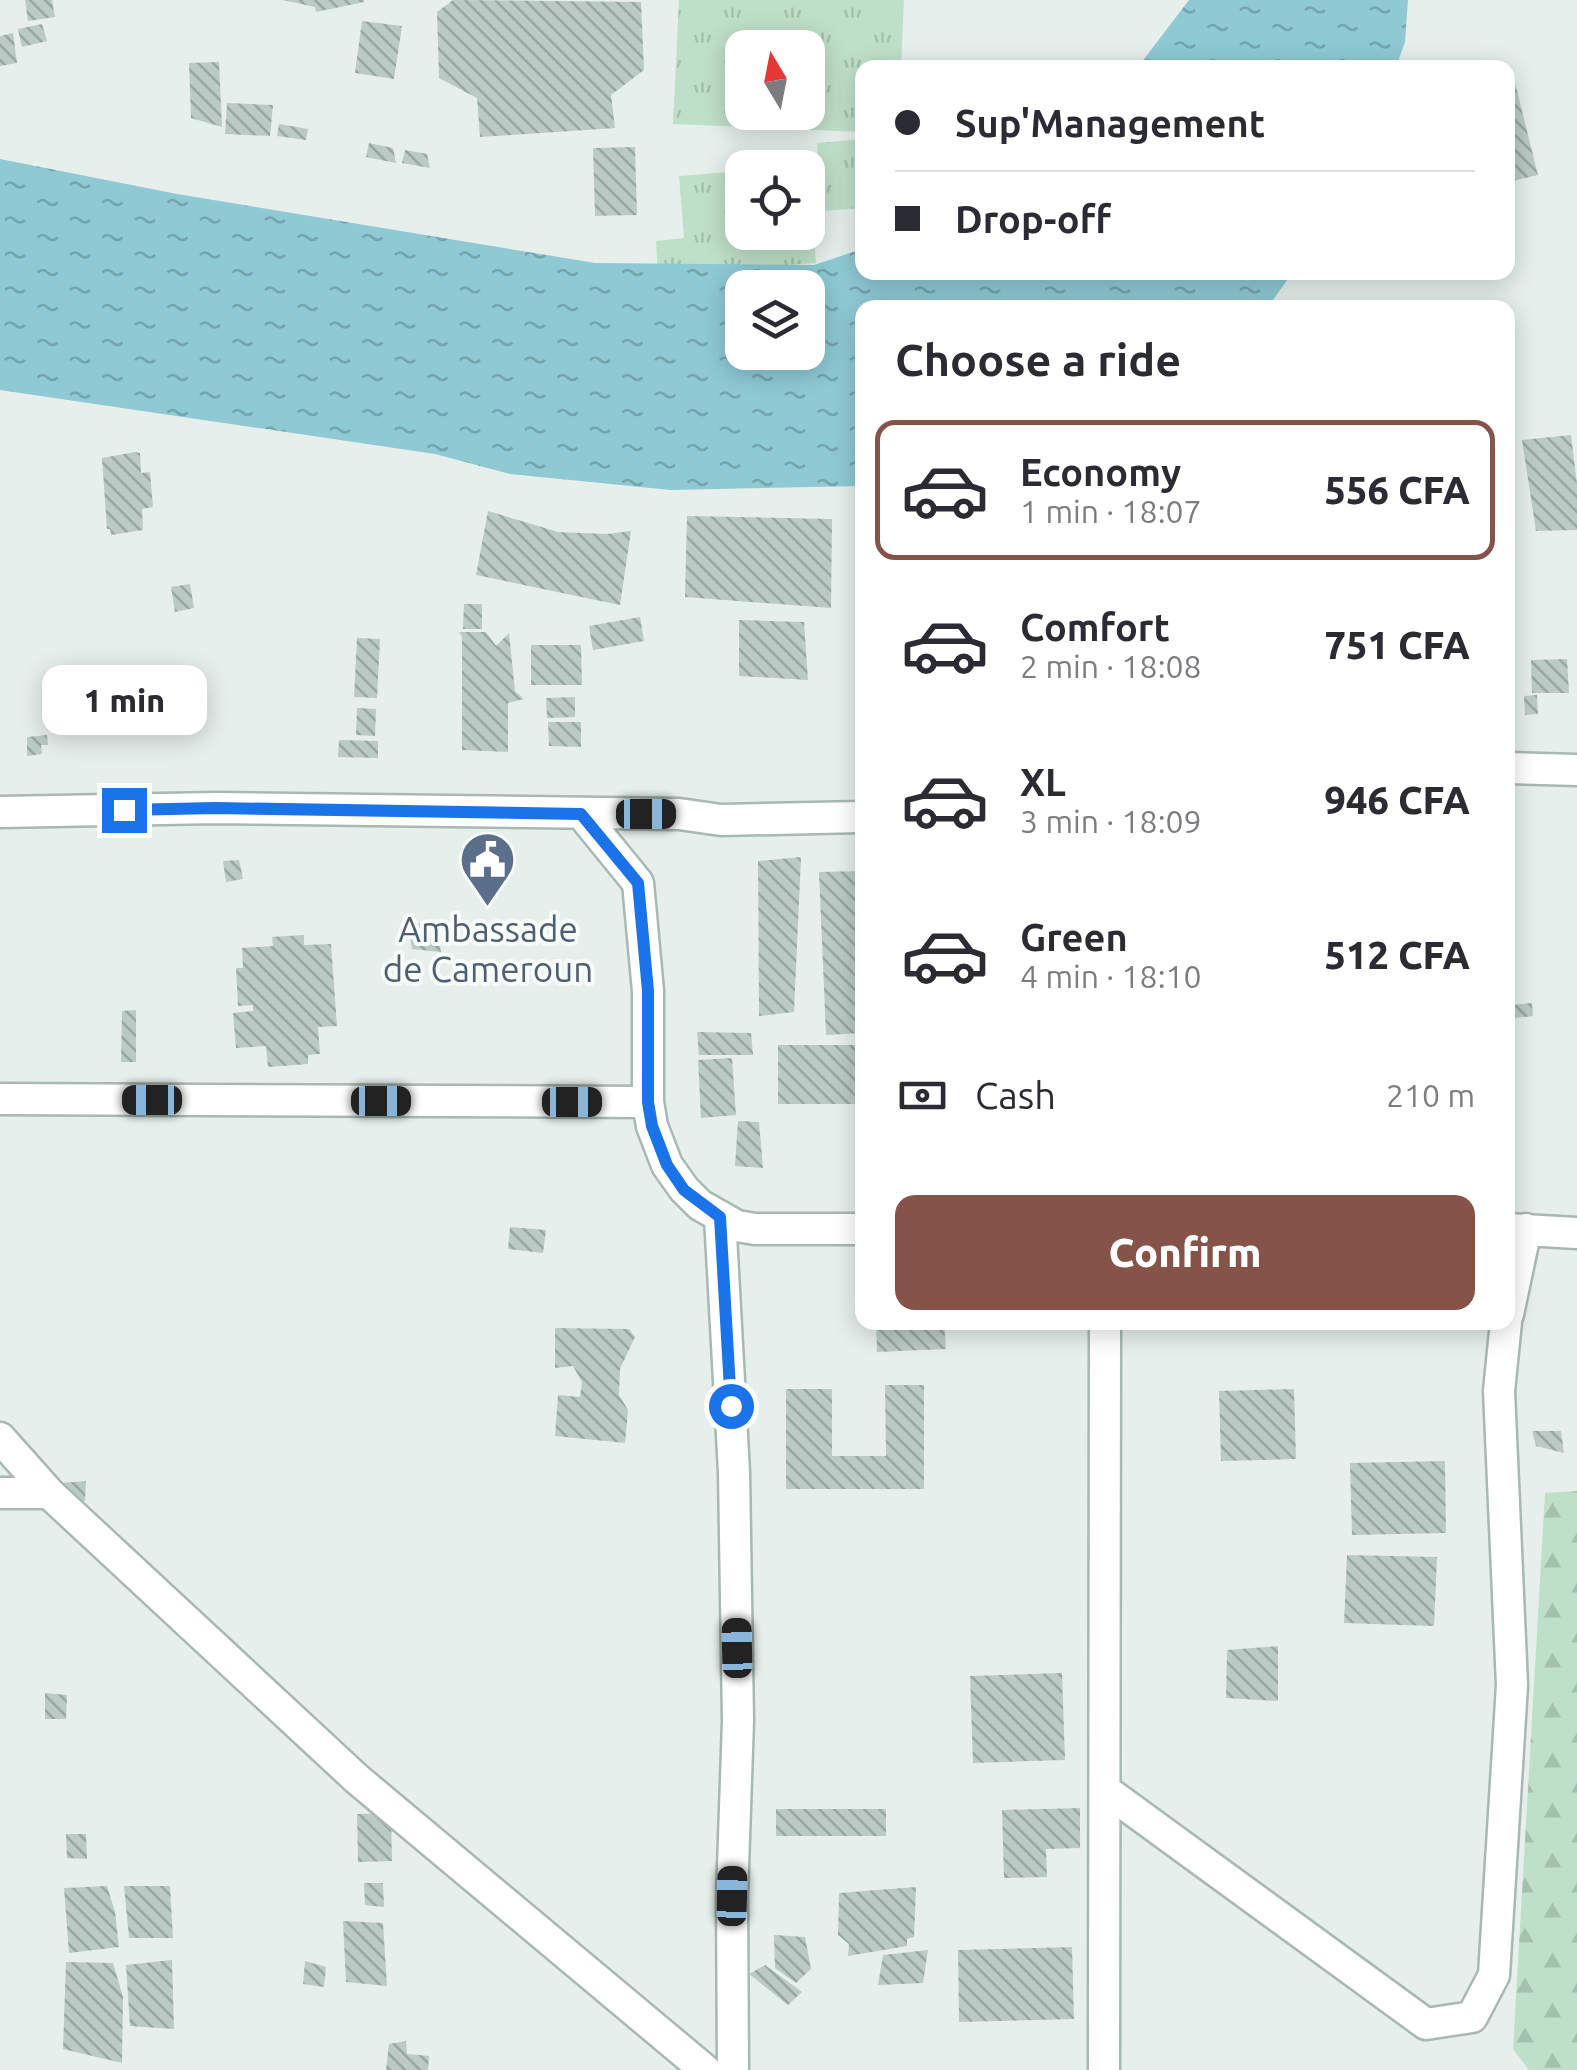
<!DOCTYPE html>
<html lang="en">
<head>
<meta charset="utf-8">
<style>
  body { margin:0; font-family:Ubuntu,sans-serif; background:#f7f7f7; color:#2b2b33; height:100vh; display:flex; flex-direction:column; font-size:38px; white-space:nowrap }
  * { box-sizing:border-box; margin:0 }
  p { font-size:32px; color:#7c7c81 }
  .icon { flex:none; width:55px; height:55px; fill:none; stroke:currentColor; stroke-width:2; stroke-linecap:round; stroke-linejoin:round }
  .map { position:relative; flex:1; overflow:hidden }
  .details { position:absolute; left:855px; top:300px; width:660px; height:1030px; display:flex; flex-direction:column; background:#fff; border-radius:20px; box-shadow:0 5px 25px #0003 }
  .details>* { flex:none }
  .guide { position:absolute; left:855px; top:60px; width:660px; height:220px; border-radius:20px; box-shadow:0 5px 25px #0003; display:grid; align-content:center; height:220px; padding:0 40px; background:#fff }
  .needle { width:65px; rotate:350deg }
  .buttons { position:absolute; left:725px; top:30px; display:grid; gap:20px }
  .buttons a { display:grid; place-items:center; width:100px; height:100px; border-radius:20px; background:#fff; box-shadow:0 5px 25px #0003; font-size:50px }
  .end { position:absolute; width:45px; height:45px; margin:-22px; border:12px solid #1a73e8; background:#fff; box-shadow:0 0 0 5px #fff }
  .from { border-radius:50% }
  .bubble { position:absolute; height:70px; border-radius:20px; background:#fff; box-shadow:0 5px 25px #0003; font-size:32px; font-weight:800; line-height:70px; text-align:center }
  .car { position:absolute; width:30px; height:60px; margin:-30px -15px; border-radius:12px; box-shadow:0 0 8px 2px #0007; background:linear-gradient(#222 24%,#8ab4d8 0 40%,#222 0 76%,#8ab4d8 0 86%,#222 0) }
  .guide b { display:flex; align-items:center; gap:35px; height:95px; font-size:38px }
  .guide b+b { border-top:2px solid #e1e1e2 }
  .guide i { width:25px; height:25px; background:#2b2b33 }
  ul { padding:0; list-style:none }
  li { display:flex; align-items:center; gap:30px; height:140px; margin:0 20px 15px; padding:0 20px; border:5px solid transparent; border-radius:20px }
  li div { flex:1 }
  li b { display:block; font-size:38px }
  li em { font-style:normal; font-weight:800 }
  li.current { border-color:#855347 }
  li>.icon { width:90px; height:90px; stroke-width:1.5 }
  h2 { padding:0 40px; font-size:45px; line-height:120px }
  .pay { display:flex; align-items:center; gap:25px; height:110px; padding:0 40px; font-size:38px }
  .pay p { margin-inline-start:auto }
  .button { display:flex; gap:20px; margin-top:auto; padding:20px 40px }
  .button a { flex:1; height:115px; border-radius:20px; background:#855347; color:#fff; font-size:40px; font-weight:800; line-height:115px; text-align:center }
  .map>svg:first-child { display:block }
  .forest { fill:url(#forest-firs) }
  .park { fill:url(#park-tufts); fill-rule:evenodd }
  .water { fill:url(#water-ripples); fill-rule:evenodd }
  .building { fill:url(#building-back-hatch) }
  .lines { fill:none; stroke-linecap:round; stroke-linejoin:round }
  .street-casing { stroke:#a8b8b2; stroke-width:35 }
  .street { stroke:#fff; stroke-width:30 }
  .route { stroke:#1a73e8; stroke-width:12 }
  .labels { text-anchor:middle; stroke-width:8; stroke-linejoin:round; paint-order:stroke }
  .service-label { font-size:35px; fill:#4e5e75; stroke:#f7fbf9 }
</style>
</head>
<body>
<div class="map">
<svg width="1577" height="2070" viewBox="0 0 1577 2070">
  <defs>
    <pattern id="forest-firs" width="22" height="20" patternUnits="userSpaceOnUse" patternTransform="scale(2.5)"><rect width="22" height="20" fill="#bfe0c8"/><path d="M5 1l3.5 6h-7zM16 11l3.5 6h-7z" fill="#a4c1ad"/></pattern>
    <pattern id="park-tufts" width="24" height="20" patternUnits="userSpaceOnUse" patternTransform="scale(2.5)"><rect width="24" height="20" fill="#bfe0c8"/><path d="M3 7l-1-3M5 7V3M7 7l1-3M15 17l-1-3M17 17v-4M19 17l1-3" fill="none" stroke="#a4c1ad"/></pattern>
    <pattern id="water-ripples" width="26" height="14" patternUnits="userSpaceOnUse" patternTransform="scale(2.5)"><rect width="26" height="14" fill="#8ec9d4"/><path d="M2 4q2-2 4 0t4 0M15 11q2-2 4 0t4 0" fill="none" stroke="#74a5ad"/></pattern>
    <pattern id="building-back-hatch" width="6" height="6" patternUnits="userSpaceOnUse" patternTransform="scale(2.5)"><rect width="6" height="6" fill="#bbcac4"/><path d="M-1 5l2 2M0 0l6 6M5-1l2 2" fill="none" stroke="#98a6a0"/></pattern>
  </defs>
  <rect width="100%" height="100%" fill="#e6efeb"/>
  <path class="forest" d="M1577,1491V2070H1529L1513,2049L1545,1493Z"/>
  <path class="park" d="M679,0H904L901,67L862,68V132L673,124ZM742,48H808V112H742Z
    M862,139V208L822,211L817,143Z
    M809,166L816,263L658,274L656,241L684,238L679,176L742,171V232H808V168L793,167Z"/>
  <path class="water" d="M1189,0H1408L1405,42L1396,67H1138Z
    M0,159L177,194L595,263L814,265L862,249V272L1292,273L1268,307L862,308V486L671,490L510,474L435,454L0,390ZM742,288H808V352H742Z"/>
  <path class="building" d="M25,0H52L55,17L28,21Z
    M283,0H364V2L316,12L315,7Z
    M453,0L641,2L644,70L611,95L615,128L480,137L477,98L439,78L437,12Z
    M362,21L402,26L394,79L355,73Z
    M42,24L47,41L22,47L18,29Z
    M13,33L17,63L0,66V36Z
    M219,62L222,127L191,118L189,63Z
    M1513,75L1538,175L1508,182V76Z
    M227,103L273,105L270,136L225,134Z
    M279,124L308,129L306,140L277,136Z
    M369,143L393,148L396,163L366,157Z
    M635,147L637,215L595,216L593,148Z
    M405,150L427,154L430,168L402,163Z
    M1571,435L1577,484V530L1536,531L1522,440Z
    M135,452L140,453L141,473L150,472L153,507L142,509L143,530L111,535L110,529H107L102,458Z
    M488,511L558,532L607,534L631,531L620,605L476,575Z
    M687,516L832,519L831,608L685,597Z
    M190,584L194,608L175,612L171,587Z
    M464,604H482V629H463Z
    M640,617L644,641L593,650L589,626Z
    M739,620L804,622L808,680L739,676Z
    M459,632H486L496,646L509,633L515,691L524,699L508,703V752L462,750V637Z
    M357,638L380,639L377,698L354,697Z
    M531,645H581L582,685H531Z
    M1567,659L1569,693H1532L1531,660Z
    M1537,695L1538,714L1525,715L1524,696Z
    M575,697V717L547,718L546,698Z
    M357,708L376,709L375,736L356,735Z
    M548,722H581V747L549,746Z
    M47,735L48,745H41L42,754L27,756V737Z
    M339,740L378,741V758L338,757Z
    M801,857L794,1012L759,1016L758,861Z
    M239,860L243,879L226,882L223,861Z
    M862,871V1033L826,1035L819,872Z
    M435,921L441,952L412,949L408,925Z
    M304,935V945L331,944L337,1026L318,1027L320,1054L308,1055V1064L268,1067L266,1046L236,1048L233,1013L253,1011V1005L238,1006L236,968H243L242,948L273,946L272,937Z
    M1532,1003L1533,1016L1514,1018L1512,1005Z
    M136,1010V1062H121L122,1011Z
    M697,1032L751,1033L753,1055H699Z
    M778,1045H862V1104H778Z
    M732,1058L736,1115L701,1118L698,1060Z
    M738,1121L759,1122L763,1168L735,1166Z
    M510,1227L546,1230L543,1253L508,1249Z
    M876,1322H944L946,1349L877,1352Z
    M555,1328L629,1329L635,1337L620,1369L619,1395L628,1410L625,1443L555,1436L558,1395L580,1397L582,1382L573,1366L555,1368Z
    M885,1385H924V1489H786V1389H832V1456H886Z
    M1294,1389L1296,1459L1221,1461L1219,1391Z
    M1532,1431H1561L1564,1453L1536,1446Z
    M1445,1461L1446,1533L1352,1535L1350,1463Z
    M86,1481L85,1501L60,1500L59,1483Z
    M1347,1555L1437,1557L1434,1626L1344,1623Z
    M1278,1646V1701L1226,1698L1227,1650Z
    M1062,1673L1065,1760L973,1763L970,1676Z
    M45,1693L67,1695L66,1719H45Z
    M1080,1808V1848L1046,1849L1047,1877L1004,1878L1002,1810Z
    M776,1809H886V1836H776Z
    M391,1813L392,1861L358,1862L357,1814Z
    M66,1834H86L87,1859L67,1858Z
    M364,1883H383L384,1907L365,1905Z
    M107,1886L115,1912L119,1947L69,1953L64,1888Z
    M124,1886H170L173,1938H129Z
    M916,1887L914,1937L907,1939V1946L848,1956L849,1944L838,1935L839,1893Z
    M343,1921L383,1923L387,1986L346,1982Z
    M774,1935L805,1937L811,1969L796,1983L775,1968Z
    M1072,1947L1074,2019L959,2022L958,1950Z
    M928,1950L923,1983L878,1985L883,1955Z
    M172,1960L174,2029L130,2026L126,1965Z
    M305,1961L326,1967L324,1987L303,1984Z
    M66,1962L113,1963L123,1997L122,2063L63,2049Z
    M765,1965L802,1992L788,2005L749,1974Z
    M406,2041L407,2054L429,2056L428,2070H386L389,2044Z"/>
  <g class="lines">
    <defs>
      <path id="street" d="M1508,768L1577,770
        M0,812L216,808L679,814L721,820L862,817
        M581,813L638,883L648,991V1102L652,1126L667,1165L684,1189L700,1205L737,1226L755,1229H862
        M0,1099L648,1102
        M720,1217L734,1472L738,1721L732,1896L733,2070
        M1508,1229L1577,1233
        M1508,1314L1526,1229
        M0,1438L49,1493L357,1779L705,2070
        M0,1493H49
        M1105,1790L1426,2024L1472,2017L1494,1975L1512,1685L1499,1391L1506,1322
        M1104,2070L1105,1322"/>
    </defs>
    <use href="#street" class="street-casing"/>
    <use href="#street" class="street"/>
  </g>
  <g class="lines">
    <path class="route" d="M124,810L216,808L581,814L638,883L648,991V1102L652,1126L667,1165L684,1190L720,1217L731,1406"/>
  </g>
  <defs>
    <symbol id="civic-pin" viewBox="-11 -11 22 30"><path d="M0 17L-7.5 6A9.5 9.5 0 1 1 7.5 6Z" fill="#5c6f8a" stroke="#f7fbf9"/><path d="M-.6-6.5H3V-4.5H.6V-3L4-1V1h2V6H-6V1h2V-1L-.6-3ZM-1.2 2.5V6h2.4V2.5Z" fill="#fff"/></symbol>
  </defs>
  <g fill-rule="evenodd">
    <use href="#civic-pin" x="456" y="828" width="63" height="86"/>
  </g>
  <g class="labels">
    <g class="service-label">
      <text x="488" y="942">Ambassade<tspan x="488" dy="40">de Cameroun</tspan></text>
    </g>
  </g>
</svg>
<div class="buttons">
<a><svg class="needle" viewBox="-14 -14 28 28"><path d="M0-13l5 13h-10z" fill="#e53935"/><path d="M0 13l5-13h-10z" fill="#7c7c81"/></svg></a>
<a><svg class="icon" aria-label="locate" viewBox="0 0 24 24"><circle cx="12" cy="12" r="6"/><path d="M12 2v4M12 18v4M2 12h4M18 12h4"/></svg></a>
<a><svg class="icon" aria-label="layers" viewBox="0 0 24 24"><path d="M12 4l9 5-9 5-9-5zM3 14l9 5 9-5"/></svg></a>
</div>
<i class="end from" style="left:731px;top:1406px"></i>
<i class="end" style="left:124px;top:810px"></i>
<div class="bubble" style="left:42px;top:665px;width:165px">1 min</div>
<i class="car" style="left:646px;top:814px;rotate:90deg"></i>
<i class="car" style="left:152px;top:1100px;rotate:270deg"></i>
<i class="car" style="left:381px;top:1101px;rotate:90deg"></i>
<i class="car" style="left:572px;top:1102px;rotate:90deg"></i>
<i class="car" style="left:737px;top:1648px;rotate:359deg"></i>
<i class="car" style="left:732px;top:1896px;rotate:1deg"></i>
<div class="guide">
<b><i class="from"></i>Sup'Management</b>
<b><i></i>Drop-off</b>
</div>
<section class="details">
<h2>Choose a ride</h2>
<ul>
<li class="current"><svg class="icon" aria-label="car" viewBox="0 0 24 24"><path d="M5 17H2v-5l4-1 3-4h7l3 4 3 1v5h-3M9 17h6M6 11h13"/><circle cx="7" cy="17" r="2"/><circle cx="17" cy="17" r="2"/></svg><div><b>Economy</b><p>1 min · 18:07</p></div><em>556 CFA</em></li>
<li><svg class="icon" aria-label="car" viewBox="0 0 24 24"><path d="M5 17H2v-5l4-1 3-4h7l3 4 3 1v5h-3M9 17h6M6 11h13"/><circle cx="7" cy="17" r="2"/><circle cx="17" cy="17" r="2"/></svg><div><b>Comfort</b><p>2 min · 18:08</p></div><em>751 CFA</em></li>
<li><svg class="icon" aria-label="car" viewBox="0 0 24 24"><path d="M5 17H2v-5l4-1 3-4h7l3 4 3 1v5h-3M9 17h6M6 11h13"/><circle cx="7" cy="17" r="2"/><circle cx="17" cy="17" r="2"/></svg><div><b>XL</b><p>3 min · 18:09</p></div><em>946 CFA</em></li>
<li><svg class="icon" aria-label="car" viewBox="0 0 24 24"><path d="M5 17H2v-5l4-1 3-4h7l3 4 3 1v5h-3M9 17h6M6 11h13"/><circle cx="7" cy="17" r="2"/><circle cx="17" cy="17" r="2"/></svg><div><b>Green</b><p>4 min · 18:10</p></div><em>512 CFA</em></li>
</ul>
<div class="pay"><svg class="icon" aria-label="cash" viewBox="0 0 24 24"><path d="M3 7h18v10H3z"/><circle cx="12" cy="12" r="2"/></svg>Cash<p>210 m</p></div>
<div class="button"><a>Confirm</a></div>
</section>
</div>
</body>
</html>
